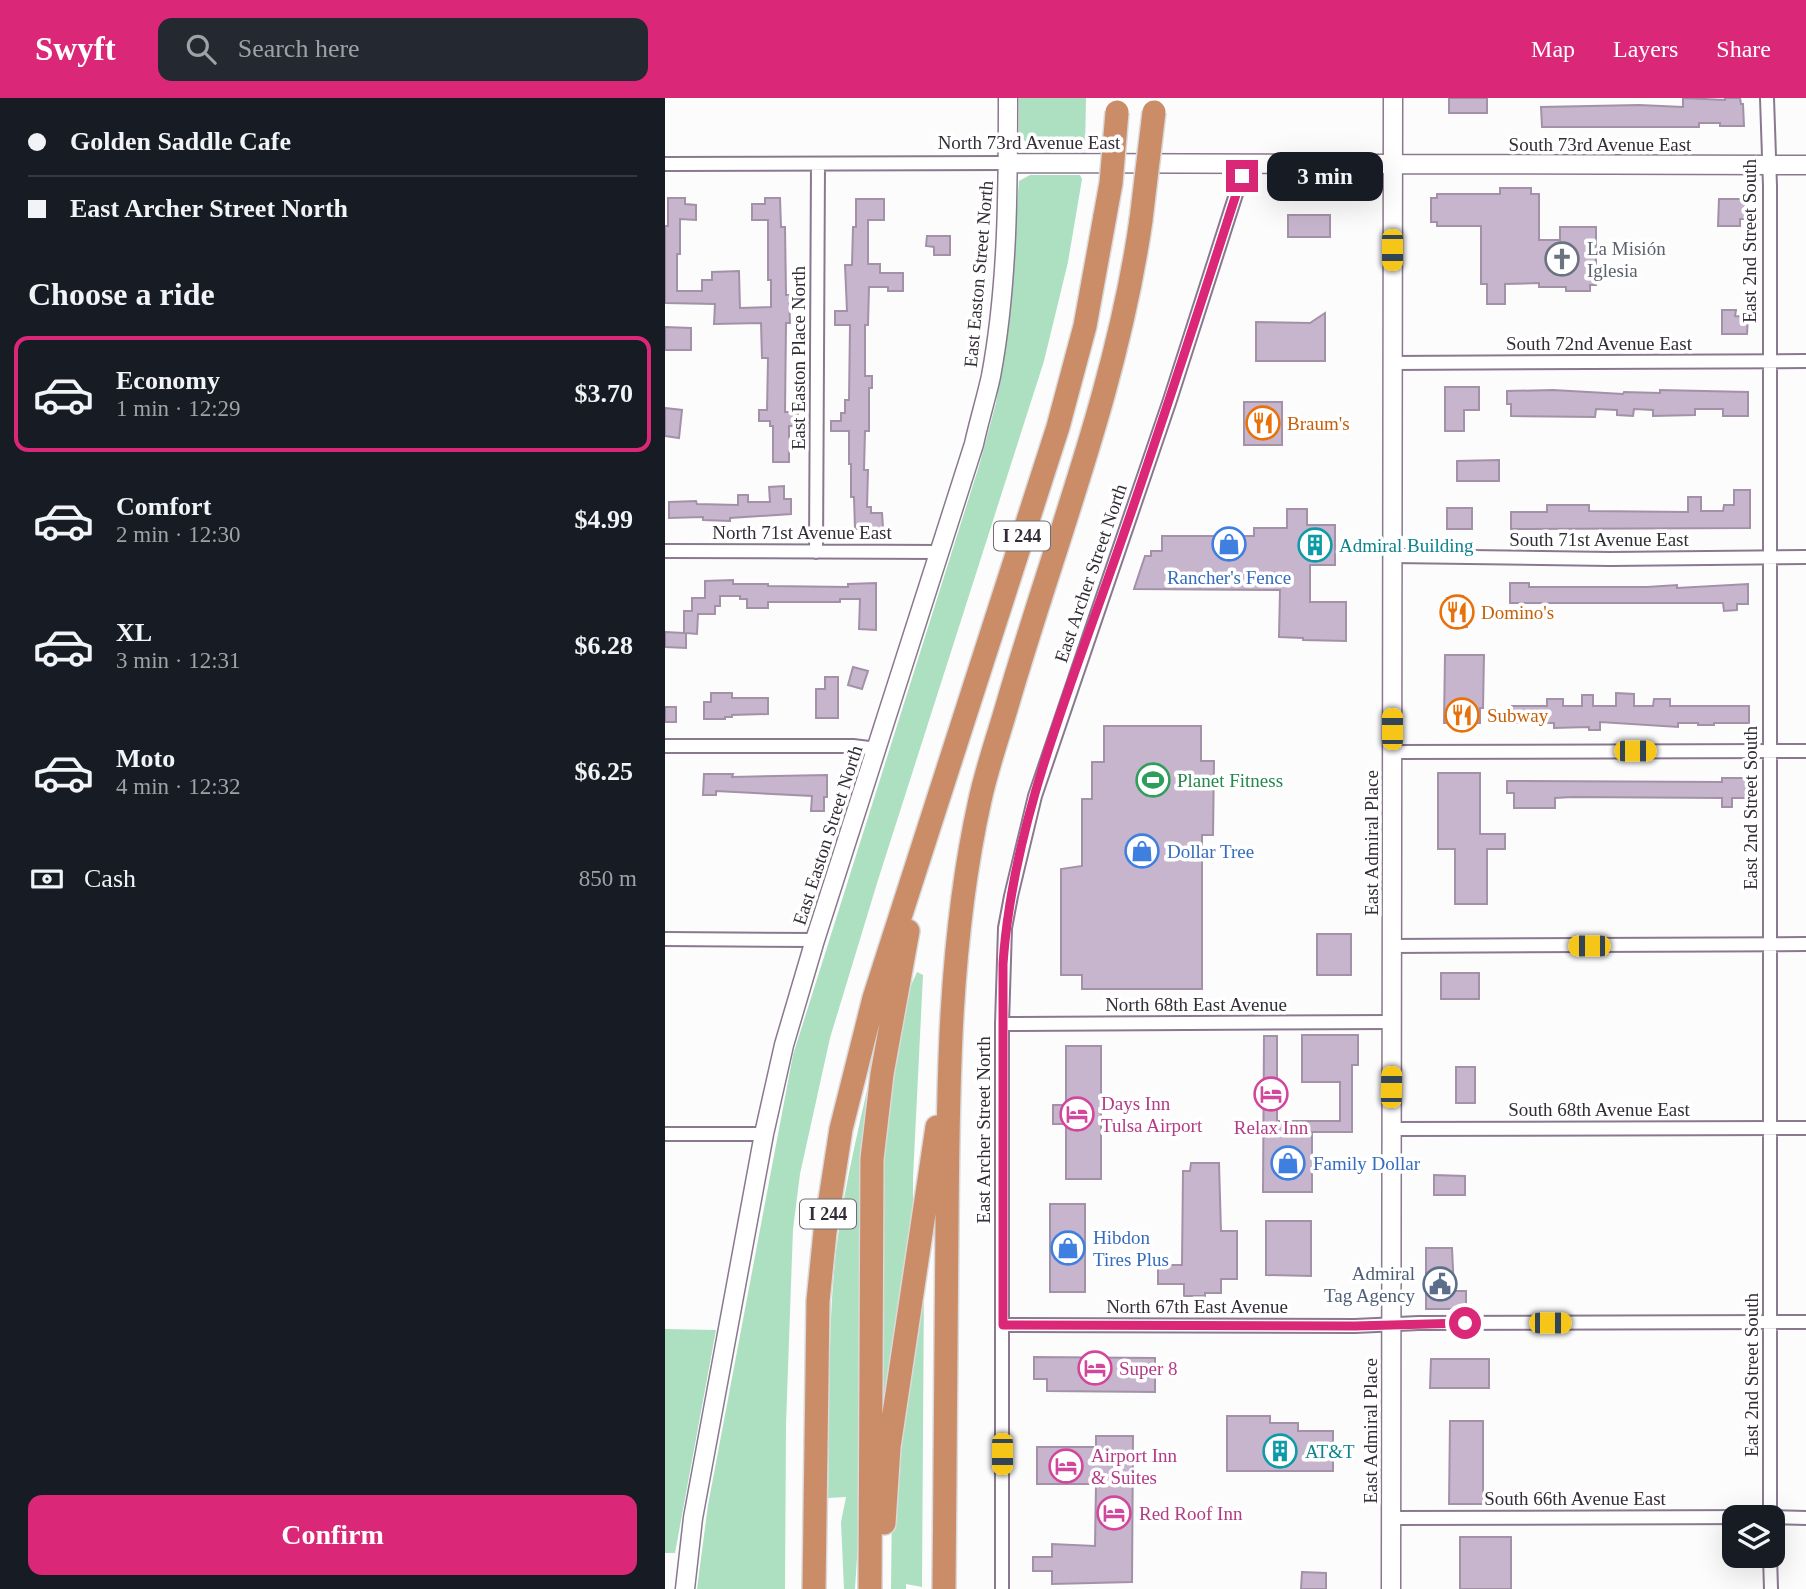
<!DOCTYPE html>
<html lang="en">
<head>
<meta charset="utf-8">
<style>
  body { margin:0; font-family:Georgia,serif; background:#242831; color:#f1f3f6; height:100vh; display:flex; flex-direction:column; font-size:26px; white-space:nowrap }
  * { box-sizing:border-box; margin:0 }
  p { font-size:23px; color:#9ea1a6 }
  .icon { flex:none; width:38px; height:38px; fill:none; stroke:currentColor; stroke-width:2; stroke-linecap:round; stroke-linejoin:round }
  .map { position:relative; flex:1; overflow:hidden }
  .side { display:flex; flex-direction:column; background:#171b24; width:665px }
  .side>* { flex:none }
  .top-card { display:grid; align-content:center; height:154px; padding:0 28px; background:#171b24 }
  .buttons { position:absolute; left:1057px; top:1407px; display:grid; gap:14px }
  .buttons a { display:grid; place-items:center; width:63px; height:63px; border-radius:14px; background:#171b24; box-shadow:0 7px 28px #0002; font-size:35px }
  .end { position:absolute; width:32px; height:32px; margin:-16px; border:9px solid #db2777; background:#fff; box-shadow:0 0 0 4px #fff }
  .from { border-radius:50% }
  .bubble { position:absolute; height:49px; border-radius:14px; background:#171b24; box-shadow:0 7px 28px #0002; font-size:23px; font-weight:800; line-height:49px; text-align:center }
  .car { position:absolute; width:21px; height:42px; margin:-21px -10px; border-radius:9px; box-shadow:0 0 5px 2px #0007; background:linear-gradient(#f5c518 24%,#345 0 40%,#f5c518 0 76%,#345 0 86%,#f5c518 0) }
  .top-card b { display:flex; align-items:center; gap:24px; height:66px; font-size:26px }
  .top-card b+b { border-top:2px solid #363941 }
  .top-card i { width:18px; height:18px; background:#f1f3f6 }
  ul { padding:0; list-style:none }
  li { display:flex; align-items:center; gap:21px; height:116px; margin:0 14px 10px; padding:0 14px; border:4px solid transparent; border-radius:14px }
  li div { flex:1 }
  li b { display:block; font-size:26px }
  li em { font-style:normal; font-weight:800 }
  li.active { border-color:#db2777 }
  li>.icon { width:63px; height:63px; stroke-width:1.5 }
  h2 { padding:0 28px; font-size:32px; line-height:84px }
  .pay { display:flex; align-items:center; gap:18px; height:77px; padding:0 28px; font-size:26px }
  .pay p { margin-inline-start:auto }
  .primary-button { display:flex; gap:14px; margin-top:auto; padding:14px 28px }
  .primary-button a { flex:1; height:80px; border-radius:14px; background:#db2777; color:#fff; font-size:28px; font-weight:800; line-height:80px; text-align:center }
  header { display:flex; align-items:center; gap:42px; box-sizing:border-box; height:98px; padding:0 35px; background:#db2777; color:#fff }
  header strong { font-size:33px }
  nav { display:flex; gap:38px; margin-inline-start:auto; font-size:24px }
  .search { width:490px; height:63px; background:#242831; display:flex; align-items:center; gap:18px; box-sizing:border-box; padding:0 24px; border-radius:14px; color:#9ea1a6; font-size:26px }
  main { display:flex; flex:1; min-height:0 }
  .map>svg:first-child { display:block }
  .green { fill:#ace0c0 }
  .building { fill:#c7b4cd; stroke:#a391a8; stroke-width:2 }
  .lines { fill:none; stroke-linecap:round; stroke-linejoin:round }
  .street-casing { stroke:#8a788f; stroke-width:16 }
  .secondary-casing { stroke:#8a788f; stroke-width:21 }
  .highway-casing { stroke:#dad9db; stroke-width:26 }
  .street { stroke:#fff; stroke-width:12 }
  .secondary { stroke:#fff; stroke-width:18 }
  .highway { stroke:#cb8d67; stroke-width:23 }
  .highway-bridge-casing { stroke:#dad9db; stroke-width:26; stroke-linecap:butt }
  .highway-bridge { stroke:#cb8d67; stroke-width:23 }
  .route { stroke:#db2777; stroke-width:9 }
  .labels { text-anchor:middle; stroke-width:7; stroke-linejoin:round; paint-order:stroke }
  .shield { fill:#fff; stroke:#716c73; stroke-width:2 }
  .shield-label { font-size:18px; font-weight:bold; fill:#342d37 }
  .street-label { font-size:19px; fill:#342d37; stroke:#fff }
  .worship-label { font-size:19px; fill:#5b616d; stroke:#fff; text-anchor:start }
  .food-label { font-size:19px; fill:#c56008; stroke:#fff; text-anchor:start }
  .culture-label { font-size:19px; fill:#0d838f; stroke:#fff; text-anchor:start }
  .shop-label { font-size:19px; fill:#366cbe; stroke:#fff; text-anchor:start }
  .leisure-label { font-size:19px; fill:#27864d; stroke:#fff; text-anchor:start }
  .hotel-label { font-size:19px; fill:#b23c85; stroke:#fff; text-anchor:start }
  .service-label { font-size:19px; fill:#4e5e75; stroke:#fff; text-anchor:end }
</style>
</head>
<body>
<header>
<strong>Swyft</strong>
<div class="search"><svg class="icon" aria-label="search" viewBox="0 0 24 24"><circle cx="10" cy="10" r="6"/><path d="M15 15l6 6"/></svg>Search here</div>
<nav><a>Map</a><a>Layers</a><a>Share</a></nav>
</header>
<main>
<section class="side">
<div class="top-card">
<b><i class="from"></i>Golden Saddle Cafe</b>
<b><i></i>East Archer Street North</b>
</div>
<h2>Choose a ride</h2>
<ul>
<li class="active"><svg class="icon" aria-label="car" viewBox="0 0 24 24"><path d="M5 17H2v-5l4-1 3-4h7l3 4 3 1v5h-3M9 17h6M6 11h13"/><circle cx="7" cy="17" r="2"/><circle cx="17" cy="17" r="2"/></svg><div><b>Economy</b><p>1 min · 12:29</p></div><em>$3.70</em></li>
<li><svg class="icon" aria-label="car" viewBox="0 0 24 24"><path d="M5 17H2v-5l4-1 3-4h7l3 4 3 1v5h-3M9 17h6M6 11h13"/><circle cx="7" cy="17" r="2"/><circle cx="17" cy="17" r="2"/></svg><div><b>Comfort</b><p>2 min · 12:30</p></div><em>$4.99</em></li>
<li><svg class="icon" aria-label="car" viewBox="0 0 24 24"><path d="M5 17H2v-5l4-1 3-4h7l3 4 3 1v5h-3M9 17h6M6 11h13"/><circle cx="7" cy="17" r="2"/><circle cx="17" cy="17" r="2"/></svg><div><b>XL</b><p>3 min · 12:31</p></div><em>$6.28</em></li>
<li><svg class="icon" aria-label="car" viewBox="0 0 24 24"><path d="M5 17H2v-5l4-1 3-4h7l3 4 3 1v5h-3M9 17h6M6 11h13"/><circle cx="7" cy="17" r="2"/><circle cx="17" cy="17" r="2"/></svg><div><b>Moto</b><p>4 min · 12:32</p></div><em>$6.25</em></li>
</ul>
<div class="pay"><svg class="icon" aria-label="cash" viewBox="0 0 24 24"><path d="M3 7h18v10H3z"/><circle cx="12" cy="12" r="2"/></svg>Cash<p>850 m</p></div>
<div class="primary-button"><a>Confirm</a></div>
</section>
<div class="map">
<svg width="1141" height="1491" viewBox="0 0 1141 1491">
  <rect width="100%" height="100%" fill="#fcfcfc"/>
  <path class="green" d="M354,0H421L420,53H366L354,34Z
    M365,77H415L417,81L403,164L379,263L213,782L165,940L135,1076L128,1131L121,1326L120,1491H32L43,1407L128,957L314,368L331,305L343,228L354,83Z
    M252,874L258,877L248,1080V1143L216,1347L214,1063L239,903Z
    M214,938L195,1196L194,1428L190,1491H179L176,1424L181,1399L163,1400C165,1318 162,1235 171,1153C180,1081 199,1009 214,938Z
    M259,1178L257,1489L241,1486V1491H226L227,1404Z
    M0,1231L51,1232L10,1455H0Z"/>
  <path class="building" d="M784,0H822V15H784Z
    M1018,0L1060,2V0H1075L1076,6H1078L1079,28H1055V25H1034V29H877L876,9L974,7L1018,9Z
    M835,90H866V96H874V142H895V129H931V187H925V193H901V189H874V185L840,186V206H822V186H816V128H772V124H766V100H772V96H835Z
    M3,100H20V106L31,107V122L15,121V156H12V193H37V182H47V174L74,173L75,210L106,209V182H103V122H87V106H100V100H115L116,129H120L121,197H124L125,225H121L120,314H133V328H124V364H108V328H105V323H94V312H102L103,260H97L96,225L49,226L50,206L0,205V128H3Z
    M191,101H219V122H203V166H215V175H238V193H223V189H204L203,227H200V278H207V290H204V333H200L199,372H203L202,409H206V415H217L218,430L190,431L189,399H186V366H184V333H166V323H176V315H180V302H184L185,227H170V213H182L180,167H187L188,129H191Z
    M1054,101H1083L1082,121H1075V128H1053Z
    M623,117H665V139H623Z
    M262,138H285V157H269V149L261,148Z
    M1057,212H1071L1070,218L1083,219L1082,236H1057Z
    M660,215V263H591V224L645,225Z
    M0,229L26,230V252H0Z
    M780,289H814V312H799V333H780Z
    M888,292L958,296L959,294L995,295V292L1083,294V318H1058V311H1030V317L988,318V312L969,311L968,318L952,317V312L931,311L930,319L846,318V306H842V293Z
    M579,304H617V347H579Z
    M0,310L17,312L14,340L0,338Z
    M834,362V383H792V363Z
    M119,388V401H126V416L65,420V423L38,422V419L4,420V404L31,403L32,406L73,407V397H83V404H105L104,389Z
    M1069,392H1085V430L846,431V414H882V407H924V413L1023,414V399H1036V413H1058L1059,407H1069Z
    M782,410H807V431H782Z
    M622,411H642V427H670V467H645V504H681V543L638,542V540L614,539L615,492L469,491L480,458H486V453H497V438H589V430H622Z
    M68,482V486H103V488L183,489V486L211,485V532L194,531L195,501H175V504H103V510H82V501H75V498H55V508H50V516H33L32,536L21,535V550L0,549V534L19,535V513H27V500H40V483Z
    M845,485H864V489H982L1012,487V490L1083,486V506H1072V512L1059,513L1058,505H845Z
    M798,498L802,529L786,530L782,500Z
    M780,557H819L818,610H815V625H779Z
    M188,569L203,573L197,591L183,587Z
    M160,579H173V620H151V591H160Z
    M46,595H67V600H103V616L67,617V619H60V621H39V604H46Z
    M951,595L969,596V608H988L989,601H1005V608H1084V625H1049V627H1033V625H1013V629L935,624V632H924V629L889,630V625H842V613H848L847,608H882V601H898V608H917V597H928V608H951Z
    M0,609H11V624H0Z
    M439,628H536V663H549L548,737H537V891H417V877H396V771L417,768V701H427V664H439Z
    M773,675H815V736H840V751H822V806H790V751H773Z
    M39,676H68L67,679L162,677V699H159V713H146L147,698L51,693V697H38Z
    M1057,680H1085L1084,700H1067V709H1057V700L907,699L890,700V710H849V695H842V683L1057,684Z
    M652,836H686V877H652Z
    M776,875H814V901H776Z
    M637,937H693V967H687V1034H647V1094H598L599,938H612V1023H675V984H637Z
    M401,948H436V1081H401V1026H388V1007H401Z
    M791,969H810V1005H791Z
    M526,1065H554L556,1133H572V1181H556V1195H540V1198H519V1186H493V1167H517L518,1073H525Z
    M769,1077L800,1078V1097H769Z
    M385,1106H420V1194H385Z
    M601,1123H646V1178L601,1177Z
    M761,1150H787L789,1193H801V1211H761Z
    M369,1259L490,1260V1294L382,1293V1281H369Z
    M766,1261H824V1290H765Z
    M562,1318H605V1325H633V1333H668V1373H562Z
    M785,1323H818V1406H784Z
    M431,1338H468L467,1484L387,1486V1473H368V1459H387V1446L430,1448L431,1386H372V1349H431Z
    M795,1439H846V1491H795Z
    M637,1474L661,1475V1491H636Z"/>
  <g class="lines">
    <defs>
      <path id="street" d="M1102,0L1105,88V1419
        M0,66L343,65
        M727,265L1141,263
        M0,453L275,454
        M151,454L153,66
        M728,458L945,461L1141,459
        M0,648H188L212,651
        M727,654L1141,653
        M0,841L150,842
        M726,848L1141,846
        M337,926L726,924
        M726,1031L1141,1030
        M0,1036H99
        M338,1227L690,1228L754,1225L1141,1224
        M1108,1419L1141,1420
        M726,1420L1094,1419
        M1105,1458L1106,1491
        M337,1491V926L340,830L346,798L370,698L505,302L581,65"/>
      <path id="secondary" d="M343,65L1141,67
        M20,1491L28,1420L99,1036L119,947L150,842L309,346C314,323 321,301 326,278C343,187 343,92 343,0
        M726,1491L728,0"/>
      <path id="highway" d="M219,1425L224,1349L272,1029
        M149,1491L153,1203L160,1134L176,1031L209,900L393,329L420,228L440,118
        M205,1491L207,1061L217,976L243,833
        M279,1491C280,1370 281,1248 282,1127C283,985 284,841 315,702C322,670 333,639 342,608C389,446 452,290 476,122"/>
    </defs>
    <use href="#street" class="street-casing"/>
    <use href="#secondary" class="secondary-casing"/>
    <use href="#highway" class="highway-casing"/>
    <use href="#street" class="street"/>
    <use href="#secondary" class="secondary"/>
    <use href="#highway" class="highway"/>
    <defs>
      <path id="highway-bridge" d="M440,118L446,85L452,14
        M476,122L489,14"/>
    </defs>
    <use href="#highway-bridge" class="highway-bridge-casing"/>
    <use href="#highway-bridge" class="highway-bridge"/>
  </g>
  <g class="lines">
    <path class="route" d="M577,78C534,211 492,343 445,475C401,600 347,732 338,866V1227L690,1228L800,1225"/>
  </g>
  <defs>
    <symbol id="church-ring" viewBox="-11 -11 22 22"><circle r="9.5" fill="#fff" stroke="#6b7280" stroke-width="1.5"/><path d="M-1.2-6h2.4v3.5h3.3v2.4h-3.3V6h-2.4V-.1h-3.3v-2.4h3.3Z" fill="#6b7280"/></symbol>
    <symbol id="restaurant-ring" viewBox="-11 -11 22 22"><circle r="9.5" fill="#fff" stroke="#e8710a" stroke-width="1.5"/><path d="M-5-6h1v4h1v-4h1v4h1v-4h1v5L-1.5 .5V6h-2V.5L-5-1ZM5-6V6H3V1.5H1.5Q1.5-4 5-6Z" fill="#e8710a"/></symbol>
    <symbol id="shop-ring" viewBox="-11 -11 22 22"><circle r="9.5" fill="#fff" stroke="#3f7fe0" stroke-width="1.5"/><path d="M-5-2.5h2.3a2.7 3.5 0 0 1 5.4 0H5L5.5 6h-11ZM-1.5-2.5h3a1.5 2.3 0 0 0-3 0Z" fill="#3f7fe0"/></symbol>
    <symbol id="building-ring" viewBox="-11 -11 22 22"><circle r="9.5" fill="#fff" stroke="#0f9aa8" stroke-width="1.5"/><path d="M-4-6H4V6H1V3H-1V6H-4ZM-2.5-4.3h1.7v1.8h-1.7ZM.8-4.3h1.7v1.8H.8ZM-2.5-1h1.7V.8h-1.7ZM.8-1h1.7V.8H.8Z" fill="#0f9aa8"/></symbol>
    <symbol id="stadium-ring" viewBox="-11 -11 22 22"><circle r="9.5" fill="#fff" stroke="#2e9e5b" stroke-width="1.5"/><path d="M0-5a6.5 5 0 1 0 0 10a6.5 5 0 1 0 0-10ZM-3.5-1.8h7v3.6h-7Z" fill="#2e9e5b"/></symbol>
    <symbol id="hotel-ring" viewBox="-11 -11 22 22"><circle r="9.5" fill="#fff" stroke="#d1479c" stroke-width="1.5"/><path d="M-6-4.5h1.5V1H6V5H4.5V3h-9V5H-6ZM-4 0a1.8 1.8 0 1 1 3.6 0ZM.5 0V-2.5h3Q6-2.5 6 0Z" fill="#d1479c"/></symbol>
    <symbol id="civic-ring" viewBox="-11 -11 22 22"><circle r="9.5" fill="#fff" stroke="#5c6f8a" stroke-width="1.5"/><path d="M-.6-6.5H3V-4.5H.6V-3L4-1V1h2V6H-6V1h2V-1L-.6-3ZM-1.2 2.5V6h2.4V2.5Z" fill="#5c6f8a"/></symbol>
  </defs>
  <g fill-rule="evenodd">
    <use href="#church-ring" x="878" y="142" width="38" height="38"/>
    <use href="#restaurant-ring" x="579" y="306" width="38" height="38"/>
    <use href="#shop-ring" x="545" y="427" width="38" height="38"/>
    <use href="#building-ring" x="631" y="428" width="38" height="38"/>
    <use href="#restaurant-ring" x="773" y="495" width="38" height="38"/>
    <use href="#restaurant-ring" x="778" y="598" width="38" height="38"/>
    <use href="#stadium-ring" x="469" y="663" width="38" height="38"/>
    <use href="#shop-ring" x="458" y="734" width="38" height="38"/>
    <use href="#hotel-ring" x="587" y="977" width="38" height="38"/>
    <use href="#hotel-ring" x="393" y="997" width="38" height="38"/>
    <use href="#shop-ring" x="604" y="1046" width="38" height="38"/>
    <use href="#shop-ring" x="384" y="1131" width="38" height="38"/>
    <use href="#civic-ring" x="756" y="1167" width="38" height="38"/>
    <use href="#hotel-ring" x="411" y="1251" width="38" height="38"/>
    <use href="#building-ring" x="596" y="1334" width="38" height="38"/>
    <use href="#hotel-ring" x="382" y="1349" width="38" height="38"/>
    <use href="#hotel-ring" x="430" y="1396" width="38" height="38"/>
  </g>
  <g class="labels">
    <g class="shield">
      <rect x="329" y="423.5" width="56" height="29" rx="5"/>
      <rect x="135" y="1101.5" width="56" height="29" rx="5"/>
    </g>
    <g class="shield-label">
      <text x="357" y="444">I 244</text>
      <text x="163" y="1122">I 244</text>
    </g>
    <g class="street-label">
      <text x="364" y="51">North 73rd Avenue East</text>
      <text x="935" y="53">South 73rd Avenue East</text>
      <text transform="translate(1084 143) rotate(-90)" y="7">East 2nd Street South</text>
      <text transform="translate(313 176) rotate(-85)" y="7">East Easton Street North</text>
      <text x="934" y="252">South 72nd Avenue East</text>
      <text transform="translate(133 260) rotate(-90)" y="7">East Easton Place North</text>
      <text x="137" y="441">North 71st Avenue East</text>
      <text x="934" y="448">South 71st Avenue East</text>
      <text transform="translate(425 475) rotate(-71)" y="7">East Archer Street North</text>
      <text transform="translate(1085 710) rotate(-90)" y="7">East 2nd Street South</text>
      <text transform="translate(162 737) rotate(-72)" y="7">East Easton Street North</text>
      <text transform="translate(706 745) rotate(-90)" y="7">East Admiral Place</text>
      <text x="531" y="913">North 68th East Avenue</text>
      <text x="934" y="1018">South 68th Avenue East</text>
      <text transform="translate(318 1032) rotate(-90)" y="7">East Archer Street North</text>
      <text x="532" y="1215">North 67th East Avenue</text>
      <text transform="translate(1086 1277) rotate(-90)" y="7">East 2nd Street South</text>
      <text transform="translate(705 1333) rotate(-90)" y="7">East Admiral Place</text>
      <text x="910" y="1407">South 66th Avenue East</text>
    </g>
    <g class="worship-label">
      <text x="922" y="157">La Misión<tspan x="922" dy="22">Iglesia</tspan></text>
    </g>
    <g class="food-label">
      <text x="622" y="332">Braum's</text>
      <text x="816" y="521">Domino's</text>
      <text x="822" y="624">Subway</text>
    </g>
    <g class="culture-label">
      <text x="674" y="454">Admiral Building</text>
      <text x="640" y="1360">AT&amp;T</text>
    </g>
    <g class="shop-label">
      <text x="564" y="486" text-anchor="middle">Rancher's Fence</text>
      <text x="502" y="760">Dollar Tree</text>
      <text x="648" y="1072">Family Dollar</text>
      <text x="428" y="1146">Hibdon<tspan x="428" dy="22">Tires Plus</tspan></text>
    </g>
    <g class="leisure-label">
      <text x="512" y="689">Planet Fitness</text>
    </g>
    <g class="hotel-label">
      <text x="436" y="1012">Days Inn<tspan x="436" dy="22">Tulsa Airport</tspan></text>
      <text x="606" y="1036" text-anchor="middle">Relax Inn</text>
      <text x="454" y="1277">Super 8</text>
      <text x="426" y="1364">Airport Inn<tspan x="426" dy="22">&amp; Suites</tspan></text>
      <text x="474" y="1422">Red Roof Inn</text>
    </g>
    <g class="service-label">
      <text x="750" y="1182">Admiral<tspan x="750" dy="22">Tag Agency</tspan></text>
    </g>
  </g>
</svg>
<div class="buttons">
<a><svg class="icon" aria-label="layers" viewBox="0 0 24 24"><path d="M12 4l9 5-9 5-9-5zM3 14l9 5 9-5"/></svg></a>
</div>
<i class="end from" style="left:800px;top:1225px"></i>
<i class="end" style="left:577px;top:78px"></i>
<div class="bubble" style="left:602px;top:54px;width:116px">3 min</div>
<i class="car" style="left:727px;top:152px;rotate:180deg"></i>
<i class="car" style="left:727px;top:631px;rotate:0deg"></i>
<i class="car" style="left:970px;top:653px;rotate:90deg"></i>
<i class="car" style="left:924px;top:848px;rotate:270deg"></i>
<i class="car" style="left:726px;top:989px;rotate:1deg"></i>
<i class="car" style="left:885px;top:1225px;rotate:90deg"></i>
<i class="car" style="left:337px;top:1356px;rotate:180deg"></i>
</div>
</main>
</body>
</html>
